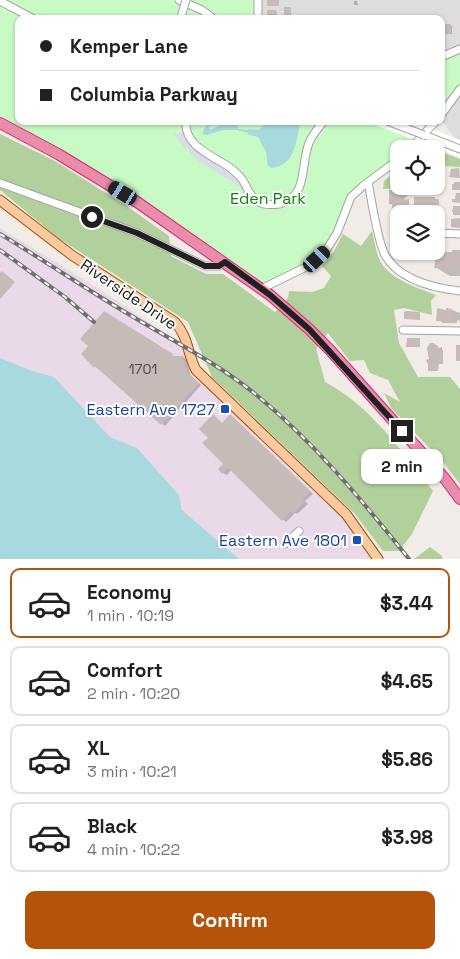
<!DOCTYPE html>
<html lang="en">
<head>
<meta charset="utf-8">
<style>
  body { margin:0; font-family:"Space Grotesk",sans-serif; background:#f2f2f2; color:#202124; height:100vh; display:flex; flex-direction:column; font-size:19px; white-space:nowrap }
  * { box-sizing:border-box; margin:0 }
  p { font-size:16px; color:#757577 }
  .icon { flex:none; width:28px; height:28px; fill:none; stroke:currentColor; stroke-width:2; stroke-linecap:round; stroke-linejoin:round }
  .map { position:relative; height:559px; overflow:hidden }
  .side { display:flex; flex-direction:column; background:#fff; flex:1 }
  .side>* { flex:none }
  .top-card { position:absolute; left:15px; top:15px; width:430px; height:110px; border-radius:10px; box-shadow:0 1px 4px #0004; display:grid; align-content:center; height:110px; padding:0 25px; background:#fff }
  .tools { position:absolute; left:390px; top:140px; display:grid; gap:10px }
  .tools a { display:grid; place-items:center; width:55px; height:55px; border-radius:10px; background:#fff; box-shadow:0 1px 4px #0004; font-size:25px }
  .end { position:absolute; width:22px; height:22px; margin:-11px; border:6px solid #202020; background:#fff; box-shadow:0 0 0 2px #fff }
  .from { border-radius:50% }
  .bubble { position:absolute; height:35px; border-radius:10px; background:#fff; box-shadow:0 1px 4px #0004; font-size:16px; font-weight:600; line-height:35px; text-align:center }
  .car { position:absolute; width:15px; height:30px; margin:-15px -8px; border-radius:6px; box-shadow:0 0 4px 1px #0007; background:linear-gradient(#222 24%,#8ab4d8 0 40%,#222 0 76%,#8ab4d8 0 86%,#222 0) }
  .top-card b { display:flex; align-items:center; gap:18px; height:48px; font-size:19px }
  .top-card b+b { border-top:1px solid #e0e0e0 }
  .top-card i { width:12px; height:12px; background:#202124 }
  ul { padding:9px 0 0; list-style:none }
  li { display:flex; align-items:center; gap:15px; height:70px; margin:0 10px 8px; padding:0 15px; border:2px solid #e0e0e0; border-radius:10px }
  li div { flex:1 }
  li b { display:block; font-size:19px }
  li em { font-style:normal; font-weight:600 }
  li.on { border-color:#b45309 }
  li>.icon { width:45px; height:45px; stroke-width:1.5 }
  .primary-button { display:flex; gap:10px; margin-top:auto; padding:10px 25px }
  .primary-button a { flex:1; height:58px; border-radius:10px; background:#b45309; color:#fff; font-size:20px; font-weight:600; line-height:58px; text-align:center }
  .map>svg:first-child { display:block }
  .residential { fill:#dedddd }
  .industrial { fill:#ead9e9 }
  .forest { fill:#b1d09b }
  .park { fill:#c7fac4 }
  .plaza { fill:#dbdce7 }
  .water { fill:#a7d9df }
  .pier { fill:#fff }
  .shadow { fill:#0003 }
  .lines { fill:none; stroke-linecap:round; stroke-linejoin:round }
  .stream { stroke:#a7d9df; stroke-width:2 }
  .building { fill:#c6bbb6 }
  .minor-casing { stroke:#a4a4a4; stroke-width:9 }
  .major-casing { stroke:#9c5500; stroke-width:11 }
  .highway-casing { stroke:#dd257b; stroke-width:12 }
  .minor { stroke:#fff; stroke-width:7 }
  .major { stroke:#fdc9a0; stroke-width:9 }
  .highway { stroke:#e88eaa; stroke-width:10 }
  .rail-casing { stroke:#6e6e6e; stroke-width:4 }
  .rail { stroke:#fff; stroke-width:2; stroke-dasharray:5.5; stroke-linecap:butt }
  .minor-bridge-casing { stroke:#a4a4a4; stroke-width:9; stroke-linecap:butt }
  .minor-bridge { stroke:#fff; stroke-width:7 }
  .route { stroke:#202020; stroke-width:6 }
  .transit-dot { fill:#1a4fb4; stroke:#fff; stroke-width:2 }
  .labels { text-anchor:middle; stroke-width:4; stroke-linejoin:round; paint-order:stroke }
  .number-label { font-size:14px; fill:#4a4746 }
  .park-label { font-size:16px; fill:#0f820a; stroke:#fff }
  .street-label { font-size:16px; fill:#202020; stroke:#fff }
  .transit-label { font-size:16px; fill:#164399; stroke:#fff; text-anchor:end }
</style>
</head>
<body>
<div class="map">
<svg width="460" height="559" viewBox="0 0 460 559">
  <rect width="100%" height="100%" fill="#f1ece7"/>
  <path class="residential" d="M258,0H460V49L441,57V19H258Z
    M460,89V145L441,120V115Z"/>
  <path class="industrial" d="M0,228L98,288L179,343L192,362L346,514L378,559H239L182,510L179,495L137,448L110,437L54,377L33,371L0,358Z"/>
  <path class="forest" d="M0,134L55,161L125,205L169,236L171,256L206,274H223L275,312L288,298L289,291L312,292L324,288L331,276L322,266L333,253L343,234L361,246L372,231C375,242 376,258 384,267C397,282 418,288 436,295L431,301L432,315L404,308L394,310L399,343L418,377H450L460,389V484L443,462L391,408L384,393L400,402L388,380L370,373L364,360L350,361L328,333L316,349L325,382C371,406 401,451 433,491L412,534L399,551H383L355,514L212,377L188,322L57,237L0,190Z
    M436,150L460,159V167L443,166L442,175L436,177Z
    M399,169V186H418L403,200L402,188L383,189L384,181Z
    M430,547L442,556V559H414Z"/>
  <path class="park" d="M0,0H258V19H19V121H436L410,149H399V159L357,191L344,219L317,259L261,289L137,202L0,123Z
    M460,49V89L441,115V57Z"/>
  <path class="plaza" d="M186,130L190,138L233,170L249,196L236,184L200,162L184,147L174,135Z"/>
  <path class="water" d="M210,121H214L209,127L210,130L219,126L221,121H236L239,130H223L207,135L202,134L204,129Z
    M271,121H300V124C296,142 295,166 271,168L268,166L266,152L258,137L249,135L246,131L249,129L258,130Z
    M0,358L33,371L54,377L110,437L137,448L179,495L182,510L239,559H0Z"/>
  <path class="pier" d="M379,121H412L460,140V157L378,126Z"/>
  <path class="shadow" d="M354,1H357L358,5H354Z
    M444,25L452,26V34H444Z
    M438,177H442L441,181H438Z
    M418,186H430L431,188L424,195Z
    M400,191L403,192V201L406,209L411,210V214H399L398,233L396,232L393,205L390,204Z
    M407,251H417V253H413V259H408Z
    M460,252V276H450L435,267Z
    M452,310L460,313V321L457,320V323H443L438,320Z
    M104,313L175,357H183L187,360L190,375L201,385L165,426L88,360L90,346Z
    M431,344L443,350V364H439L438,371L430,370Z
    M234,418L313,494L305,501L308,504L297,514L295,513L286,522L231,470L227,475L223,473L225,464L222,424Z"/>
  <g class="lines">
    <path class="stream" d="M239,130L246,131"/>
  </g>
  <path class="building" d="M267,0H279V6H267Z
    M284,7H291V15H284Z
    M267,10H276L278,19H267Z
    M443,24H451V34H443Z
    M459,168L460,178L449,177L451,169Z
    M454,182H460V190H452V184H454Z
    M416,186H429L430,187L422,195L417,190L419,188Z
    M389,190H401V200L409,199V208H411V214H407V211H405V214H399V232H395L394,218H393L392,204H389Z
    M456,193H460V203L452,202V199H455Z
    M414,197H435V199H439V214H414Z
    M453,206H460V215H453V212H452Z
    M460,218V228L451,227V219Z
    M452,250H460V270H452V268H434L436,257H434V252H452Z
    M405,251H412V259H405Z
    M2,271L15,282L0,299V273Z
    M437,308L442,309L444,310H446V308L452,309V321H436Z
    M104,311L173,354L172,356H183L187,372L199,383L161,425L95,366L94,368L81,354L88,346L80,339Z
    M406,311L420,312V320L404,319V312Z
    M407,338H420V347H406Z
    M430,343H433L438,346V348L442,347V364H438V371H428V364L426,360L429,359L427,348Z
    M456,345H460V361H456Z
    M213,414L222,423L230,414L310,491L303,499L305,501L293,514L291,511L282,521L228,468L222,474L218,469L223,464L202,443L208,438L199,429Z"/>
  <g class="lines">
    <defs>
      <path id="minor" d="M179,0L202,10L214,19
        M0,1L34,19
        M258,19V0
        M441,57L460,49
        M441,115L460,89
        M186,121C184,143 206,153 221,162C229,166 236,172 242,179C247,186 249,196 257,201C263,205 272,205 279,204C309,197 300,165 309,143C312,135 318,128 324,121
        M424,135L460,149
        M410,149L436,121
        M368,182C372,202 377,239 385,255C399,280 434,288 460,291
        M0,183L137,233L205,266H219L225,262
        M436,233L460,234
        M261,289L308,266L325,252L337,233L351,197L364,185L399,159
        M403,330L460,331
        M285,544L299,531"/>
      <path id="major" d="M0,200L73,256L175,322C189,338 187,353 196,370L346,514L378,559"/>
      <path id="highway" d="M0,123L58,154L137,202L270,295L309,329L330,350L446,480L460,499"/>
    </defs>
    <use href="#minor" class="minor-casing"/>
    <use href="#major" class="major-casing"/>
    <use href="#highway" class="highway-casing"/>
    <use href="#minor" class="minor"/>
    <use href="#major" class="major"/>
    <use href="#highway" class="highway"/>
    <defs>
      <path id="rail" d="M0,234C42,259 83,287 125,312C169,339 214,361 254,393C313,441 361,499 409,559
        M0,250L65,297L94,322"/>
    </defs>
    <use href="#rail" class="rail-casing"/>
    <use href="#rail" class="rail"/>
    <defs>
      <path id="minor-bridge" d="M181,17L186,0
        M387,121L424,135"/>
    </defs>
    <use href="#minor-bridge" class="minor-bridge-casing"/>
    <use href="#minor-bridge" class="minor-bridge"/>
  </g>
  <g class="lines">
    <path class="route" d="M92,217L137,233L205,266H219L225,262L229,265L270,295L309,329L402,431"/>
  </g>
  <g class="transit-dot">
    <rect x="220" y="404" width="10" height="10" rx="2.5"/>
    <rect x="352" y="535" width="10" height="10" rx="2.5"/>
  </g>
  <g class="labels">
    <g class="number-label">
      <text x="143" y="374">1701</text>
    </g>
    <g class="park-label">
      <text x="268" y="204">Eden Park</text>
    </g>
    <g class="street-label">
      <text transform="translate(129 294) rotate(34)" y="6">Riverside Drive</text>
    </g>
    <g class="transit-label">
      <text x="215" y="415">Eastern Ave 1727</text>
      <text x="347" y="546">Eastern Ave 1801</text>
    </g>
  </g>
</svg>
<div class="tools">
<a><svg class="icon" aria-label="locate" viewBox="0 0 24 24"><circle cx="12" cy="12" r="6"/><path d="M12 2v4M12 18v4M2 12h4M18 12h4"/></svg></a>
<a><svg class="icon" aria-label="layers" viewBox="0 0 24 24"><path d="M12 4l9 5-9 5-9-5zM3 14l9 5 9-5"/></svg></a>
</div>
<i class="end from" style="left:92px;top:217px"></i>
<i class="end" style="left:402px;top:431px"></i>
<div class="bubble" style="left:361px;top:449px;width:82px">2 min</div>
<i class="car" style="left:123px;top:193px;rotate:301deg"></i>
<i class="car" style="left:317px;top:259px;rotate:47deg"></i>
<div class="top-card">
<b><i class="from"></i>Kemper Lane</b>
<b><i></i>Columbia Parkway</b>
</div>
</div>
<section class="side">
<ul>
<li class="on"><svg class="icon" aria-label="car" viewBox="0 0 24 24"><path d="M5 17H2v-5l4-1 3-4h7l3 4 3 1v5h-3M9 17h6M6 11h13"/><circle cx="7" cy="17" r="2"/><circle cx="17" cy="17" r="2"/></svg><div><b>Economy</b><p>1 min · 10:19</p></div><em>$3.44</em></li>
<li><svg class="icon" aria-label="car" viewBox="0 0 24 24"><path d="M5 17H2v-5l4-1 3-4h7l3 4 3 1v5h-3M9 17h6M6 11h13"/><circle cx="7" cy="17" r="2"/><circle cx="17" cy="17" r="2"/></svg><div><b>Comfort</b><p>2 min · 10:20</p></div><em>$4.65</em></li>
<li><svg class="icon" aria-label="car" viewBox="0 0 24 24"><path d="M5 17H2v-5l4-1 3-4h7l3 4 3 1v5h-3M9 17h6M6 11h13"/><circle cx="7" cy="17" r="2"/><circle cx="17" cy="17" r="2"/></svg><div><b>XL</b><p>3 min · 10:21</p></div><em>$5.86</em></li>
<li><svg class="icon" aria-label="car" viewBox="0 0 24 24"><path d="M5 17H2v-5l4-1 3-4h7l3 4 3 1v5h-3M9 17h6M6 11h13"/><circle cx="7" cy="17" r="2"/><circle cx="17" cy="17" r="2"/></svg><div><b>Black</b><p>4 min · 10:22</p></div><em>$3.98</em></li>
</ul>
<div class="primary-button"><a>Confirm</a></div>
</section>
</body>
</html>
